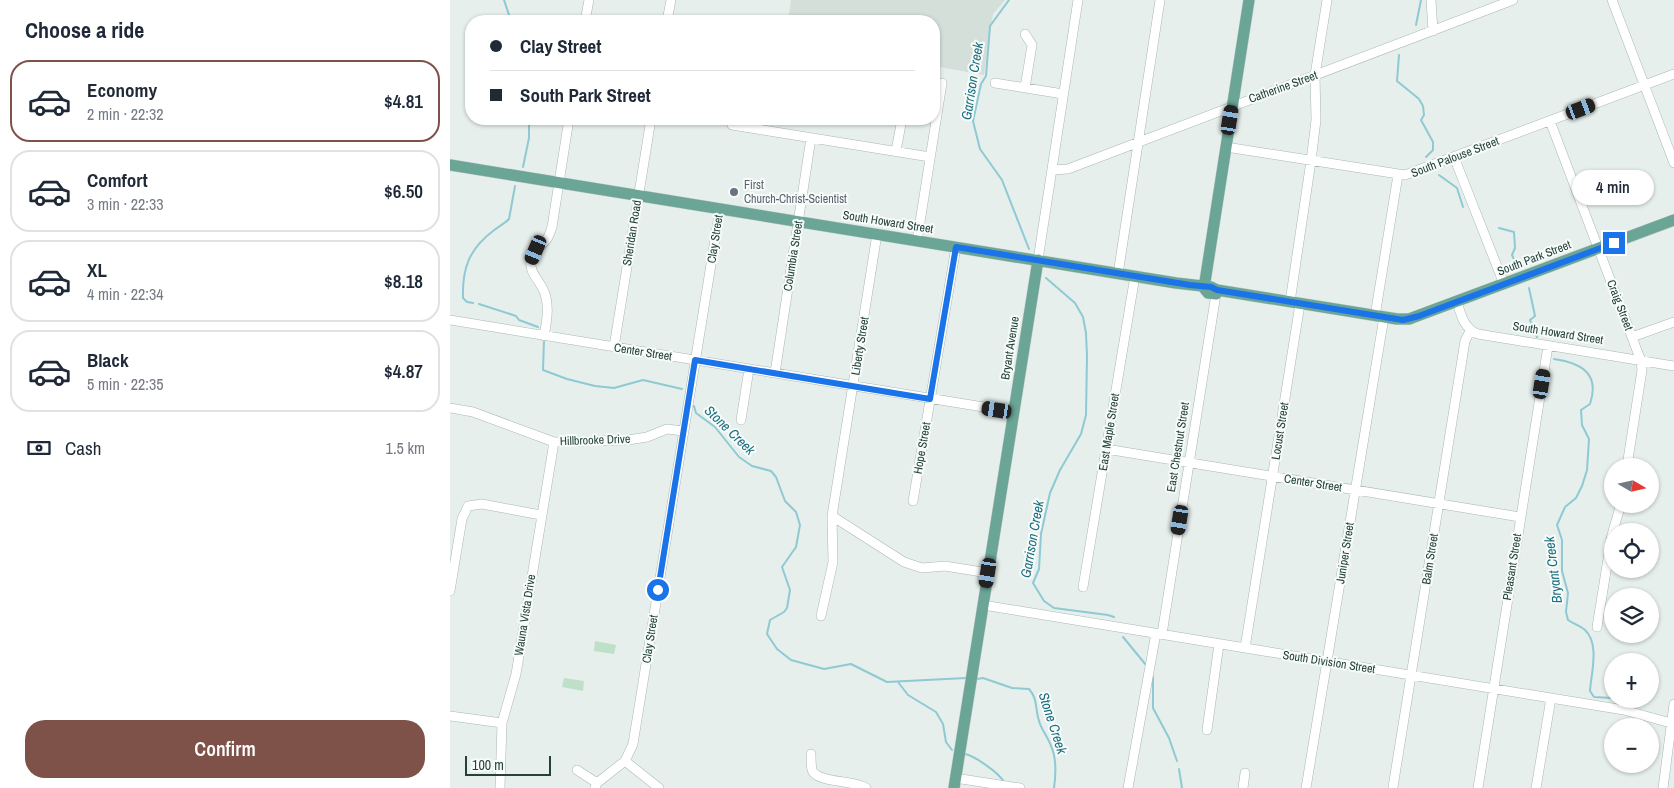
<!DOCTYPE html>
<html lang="en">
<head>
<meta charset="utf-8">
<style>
  body { margin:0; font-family:"Archivo Narrow",sans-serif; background:#f2f2f3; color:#1f2937; height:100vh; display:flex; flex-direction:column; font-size:19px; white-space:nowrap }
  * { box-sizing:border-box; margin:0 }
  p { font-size:16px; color:#747a83 }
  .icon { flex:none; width:28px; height:28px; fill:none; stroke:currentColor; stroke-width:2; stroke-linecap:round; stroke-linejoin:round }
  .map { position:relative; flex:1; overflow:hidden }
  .details { display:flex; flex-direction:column; background:#fff; width:450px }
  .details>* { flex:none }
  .hud { position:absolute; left:15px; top:15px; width:475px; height:110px; border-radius:20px; box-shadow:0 1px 4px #0004; display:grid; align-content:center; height:110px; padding:0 25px; background:#fff }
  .needle { width:32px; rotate:99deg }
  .controls { position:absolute; left:1154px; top:458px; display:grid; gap:10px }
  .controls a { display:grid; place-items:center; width:55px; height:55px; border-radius:50%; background:#fff; box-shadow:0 1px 4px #0004; font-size:25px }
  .scale { position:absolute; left:15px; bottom:12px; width:86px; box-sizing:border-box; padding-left:5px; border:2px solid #24423a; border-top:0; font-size:14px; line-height:18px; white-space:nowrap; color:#24423a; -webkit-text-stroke:4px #f7fbf9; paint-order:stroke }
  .end { position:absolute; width:22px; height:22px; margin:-11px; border:6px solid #1a73e8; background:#fff; box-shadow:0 0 0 2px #fff }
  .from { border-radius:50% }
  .bubble { position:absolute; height:35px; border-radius:18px; background:#fff; box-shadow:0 1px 4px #0004; font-size:16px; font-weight:600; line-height:35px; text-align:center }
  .car { position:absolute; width:15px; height:30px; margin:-15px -8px; border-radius:6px; box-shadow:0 0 4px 1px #0007; background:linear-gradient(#222 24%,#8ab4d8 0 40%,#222 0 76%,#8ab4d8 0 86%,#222 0) }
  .hud b { display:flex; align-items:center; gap:18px; height:48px; font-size:19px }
  .hud b+b { border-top:1px solid #e0e1e3 }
  .hud i { width:12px; height:12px; background:#1f2937 }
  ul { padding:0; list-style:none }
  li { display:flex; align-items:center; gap:15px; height:82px; margin:0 10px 8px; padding:0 15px; border:2px solid #e0e1e3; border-radius:20px }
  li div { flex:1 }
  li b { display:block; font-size:19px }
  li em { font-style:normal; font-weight:600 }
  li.selected { border-color:#7f5249 }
  li>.icon { width:45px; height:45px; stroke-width:1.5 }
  h2 { padding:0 25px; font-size:22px; line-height:60px }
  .pay { display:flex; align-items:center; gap:12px; height:55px; padding:0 25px; font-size:19px }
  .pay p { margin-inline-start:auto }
  .button { display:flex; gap:10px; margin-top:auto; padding:10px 25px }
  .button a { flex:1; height:58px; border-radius:20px; background:#7f5249; color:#fff; font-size:20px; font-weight:600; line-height:58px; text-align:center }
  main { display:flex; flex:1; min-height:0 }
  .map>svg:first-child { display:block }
  .built { fill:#d4dfda }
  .green { fill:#bfe0c8 }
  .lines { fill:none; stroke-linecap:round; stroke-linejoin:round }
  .stream { stroke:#8ec9d4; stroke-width:2 }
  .minor-casing { stroke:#a8b8b2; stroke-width:10 }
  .major-casing { stroke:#c2cac8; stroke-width:12 }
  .minor { stroke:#fff; stroke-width:9 }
  .major { stroke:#6aa596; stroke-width:11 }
  .route { stroke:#1a73e8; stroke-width:6 }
  .worship-dot { fill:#6b7280; stroke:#f7fbf9; stroke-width:2 }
  .labels { text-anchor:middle; stroke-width:4; stroke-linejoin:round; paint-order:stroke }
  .street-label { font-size:12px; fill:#24423a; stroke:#f7fbf9 }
  .worship-label { font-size:12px; fill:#5b616d; stroke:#f7fbf9; text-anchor:start }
  .water-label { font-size:14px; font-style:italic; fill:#1c6f80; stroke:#f7fbf9 }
</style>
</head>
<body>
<main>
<section class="details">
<h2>Choose a ride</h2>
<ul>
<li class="selected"><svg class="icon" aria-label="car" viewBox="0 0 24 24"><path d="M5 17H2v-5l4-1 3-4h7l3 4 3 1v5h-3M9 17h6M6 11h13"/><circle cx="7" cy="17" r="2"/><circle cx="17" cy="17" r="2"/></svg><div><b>Economy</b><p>2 min · 22:32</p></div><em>$4.81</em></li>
<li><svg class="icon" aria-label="car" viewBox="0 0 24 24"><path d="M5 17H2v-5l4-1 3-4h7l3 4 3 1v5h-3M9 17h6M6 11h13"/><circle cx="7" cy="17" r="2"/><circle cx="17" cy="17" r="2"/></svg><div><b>Comfort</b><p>3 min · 22:33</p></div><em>$6.50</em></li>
<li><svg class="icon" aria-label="car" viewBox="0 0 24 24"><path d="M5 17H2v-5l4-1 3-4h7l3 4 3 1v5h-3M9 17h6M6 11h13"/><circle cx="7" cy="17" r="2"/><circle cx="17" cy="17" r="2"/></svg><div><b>XL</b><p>4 min · 22:34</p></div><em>$8.18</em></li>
<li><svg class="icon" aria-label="car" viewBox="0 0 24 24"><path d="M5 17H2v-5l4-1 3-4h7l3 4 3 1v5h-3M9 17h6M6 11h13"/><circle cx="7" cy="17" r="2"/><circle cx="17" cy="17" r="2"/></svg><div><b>Black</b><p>5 min · 22:35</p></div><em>$4.87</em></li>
</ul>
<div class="pay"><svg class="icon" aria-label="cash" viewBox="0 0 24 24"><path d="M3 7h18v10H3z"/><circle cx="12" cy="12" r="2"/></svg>Cash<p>1.5 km</p></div>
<div class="button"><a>Confirm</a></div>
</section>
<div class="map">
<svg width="1224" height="788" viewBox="0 0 1224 788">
  <rect width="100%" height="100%" fill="#e6efeb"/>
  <path class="built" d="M341,0H555L543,14L534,75L484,66V21H338Z"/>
  <path class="green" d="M145,641L166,645L164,654L144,651Z
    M114,678L134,681L133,691L112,687Z"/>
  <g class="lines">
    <path class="stream" d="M54,0L61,21
      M559,0L540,26L536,76L531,84L523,121L530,149L552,180L579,249
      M966,25L971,0
      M949,55L947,81L969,99L973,106L974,115L971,120L983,142V150L976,157
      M73,167L79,138V119
      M989,175L1007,188L1013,207
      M1049,228L1064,232L1065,248L1062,255L1068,268
      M596,278L625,303L633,317L636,333L637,356L636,415L631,434L610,470L600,493L591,534L589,569L583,583L594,601L604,608L658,615L664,617
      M1079,288L1085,316L1080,320L1087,337
      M23,303L17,302L13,298C12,269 19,249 43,231C48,227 54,224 59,219L65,186
      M29,304L66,316L69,320L88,327
      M94,340L93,370L117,379L145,386L164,388L193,380L232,389
      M1104,359C1132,363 1150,374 1140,404L1131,410L1132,425L1139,439L1137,470L1132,486L1126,498L1115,507L1107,525L1112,540V571L1118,593L1116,612L1118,620C1124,624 1130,626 1135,630C1150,644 1141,674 1140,691L1144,697L1162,698
      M244,406L246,413L265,427L289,457L302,466L321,471L326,477L335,501L346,512L350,525L346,547L332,567L340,590L337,608L334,612L320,620L317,634L327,649L341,660L374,669L401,664L437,682L516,678
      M673,637L696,665
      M703,677V708L719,738L727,761
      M527,679L533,678L562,688L579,689C588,699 585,709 589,721C592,731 598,737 601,746C607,759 606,774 604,788
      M448,682L458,695L486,712L493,724L496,742L502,750
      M1169,699L1182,703
      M515,754C525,756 549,773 554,782
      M729,769L732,788"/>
    <defs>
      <path id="minor" d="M981,0L983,31
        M1162,0L1224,163
        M135,21L139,0
        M217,21L221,0
        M545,83L613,94
        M575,88L582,45L575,34
        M283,119L282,125L480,157
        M1100,121L1191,361L1192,370L1177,466
        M776,147L955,175L1224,74
        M446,151L452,119
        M1004,157L1054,284
        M602,170L618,169L1063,0
        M467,241L492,83
        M588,260L628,0
        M668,274L710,0
        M840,302L861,161L866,120L865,75L877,0
        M1007,302C1011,315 1014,329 1028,334L1224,366
        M925,316L948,175
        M0,320L564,412
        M94,336C97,321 100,303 93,289C88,279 79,272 81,260C83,251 90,248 95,241C99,238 100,232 102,227L119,119
        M1182,337L1224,322
        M164,347L201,119
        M325,373L361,138
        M0,408L23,412L104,442L178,440L197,437L217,429L233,431
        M291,420L299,369
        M656,449L1070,517
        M463,501L506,247
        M382,516L454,562L472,568L495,566L538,573
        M1163,531L1171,504
        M633,587L685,276
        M0,591L12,519L18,506L32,504L91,515
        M533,605L1174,710L1224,724
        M371,616L383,562L382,516L427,234
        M1147,627L1162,534
        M712,634L766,294
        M795,648L850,304
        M0,716L52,723
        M757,730L769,644
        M361,754C361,759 361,765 362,770C366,783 405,780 416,788
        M175,761L209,788
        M127,770L147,783
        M505,778L570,788
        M943,787L1015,341L1020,331
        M50,788L52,723L66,674L104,442
        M145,788L147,783L175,761L183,744L270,209
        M678,788L706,633
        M793,788L795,773
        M856,788L934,317
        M1028,788L1098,346
        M1086,788L1101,698
        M1213,788L1224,704"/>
      <path id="major" d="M0,165L726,283L761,287L767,290L766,294L758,293L754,288
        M754,288L799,0
        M767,290L947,319H959L1224,220
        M504,788L588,260"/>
    </defs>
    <use href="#minor" class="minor-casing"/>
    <use href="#major" class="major-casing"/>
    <use href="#minor" class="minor"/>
    <use href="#major" class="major"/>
  </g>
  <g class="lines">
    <path class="route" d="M208,590L245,360L480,399L506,247L740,285L761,287L767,290L953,320L969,316L1164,243"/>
  </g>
  <circle class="worship-dot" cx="284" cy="192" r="5"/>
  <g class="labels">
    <g class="street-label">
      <text transform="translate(833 87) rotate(-20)" y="4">Catherine Street</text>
      <text transform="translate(1005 157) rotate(-21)" y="4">South Palouse Street</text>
      <text transform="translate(438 222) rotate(9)" y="4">South Howard Street</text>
      <text transform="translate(182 233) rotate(-81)" y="4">Sheridan Road</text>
      <text transform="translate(265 239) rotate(-81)" y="4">Clay Street</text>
      <text transform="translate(343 256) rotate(-81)" y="4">Columbia Street</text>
      <text transform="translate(1084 258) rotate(-21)" y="4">South Park Street</text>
      <text transform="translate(1170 305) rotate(69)" y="4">Craig Street</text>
      <text transform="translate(1108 333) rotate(9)" y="4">South Howard Street</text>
      <text transform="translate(410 346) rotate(-81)" y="4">Liberty Street</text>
      <text transform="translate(560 348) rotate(-81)" y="4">Bryant Avenue</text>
      <text transform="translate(193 352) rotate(9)" y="4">Center Street</text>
      <text transform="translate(830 431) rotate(-81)" y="4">Locust Street</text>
      <text transform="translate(659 432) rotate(-81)" y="4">East Maple Street</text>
      <text transform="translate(145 440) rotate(-2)" y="4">Hillbrooke Drive</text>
      <text transform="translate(728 447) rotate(-81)" y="4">East Chestnut Street</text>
      <text transform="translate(472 448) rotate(-80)" y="4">Hope Street</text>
      <text transform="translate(863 483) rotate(9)" y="4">Center Street</text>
      <text transform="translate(895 553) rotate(-81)" y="4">Juniper Street</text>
      <text transform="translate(980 559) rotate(-81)" y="4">Balm Street</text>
      <text transform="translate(1062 567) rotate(-81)" y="4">Pleasant Street</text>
      <text transform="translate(75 615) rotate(-81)" y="4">Wauna Vista Drive</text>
      <text transform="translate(200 639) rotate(-81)" y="4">Clay Street</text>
      <text transform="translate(879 662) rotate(9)" y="4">South Division Street</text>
    </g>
    <g class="worship-label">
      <text x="294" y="189">First<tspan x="294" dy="14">Church-Christ-Scientist</tspan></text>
    </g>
    <g class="water-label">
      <text transform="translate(522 81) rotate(-81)" y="5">Garrison Creek</text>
      <text transform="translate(280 430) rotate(44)" y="5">Stone Creek</text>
      <text transform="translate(582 539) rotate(-80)" y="5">Garrison Creek</text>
      <text transform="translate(1103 570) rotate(-97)" y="5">Bryant Creek</text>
      <text transform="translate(603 723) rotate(72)" y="5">Stone Creek</text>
    </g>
  </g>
</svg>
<div class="controls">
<a><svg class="needle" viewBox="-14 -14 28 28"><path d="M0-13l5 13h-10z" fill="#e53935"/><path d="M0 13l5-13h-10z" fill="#747a83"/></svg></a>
<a><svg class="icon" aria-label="locate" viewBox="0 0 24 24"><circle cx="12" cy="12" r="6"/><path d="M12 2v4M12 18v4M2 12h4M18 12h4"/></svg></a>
<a><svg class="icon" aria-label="layers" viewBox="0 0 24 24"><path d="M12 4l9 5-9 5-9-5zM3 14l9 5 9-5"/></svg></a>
<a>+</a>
<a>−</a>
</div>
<div class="scale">100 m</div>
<i class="end from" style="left:208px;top:590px"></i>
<i class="end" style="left:1164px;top:243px"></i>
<div class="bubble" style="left:1122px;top:170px;width:82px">4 min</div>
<i class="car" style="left:1131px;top:109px;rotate:69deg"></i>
<i class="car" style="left:780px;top:120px;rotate:9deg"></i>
<i class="car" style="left:86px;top:250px;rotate:203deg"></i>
<i class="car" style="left:1092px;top:384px;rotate:9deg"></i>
<i class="car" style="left:547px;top:410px;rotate:279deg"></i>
<i class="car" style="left:730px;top:520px;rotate:189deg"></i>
<i class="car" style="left:538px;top:573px;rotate:189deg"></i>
<div class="hud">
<b><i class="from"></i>Clay Street</b>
<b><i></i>South Park Street</b>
</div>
</div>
</main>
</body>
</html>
